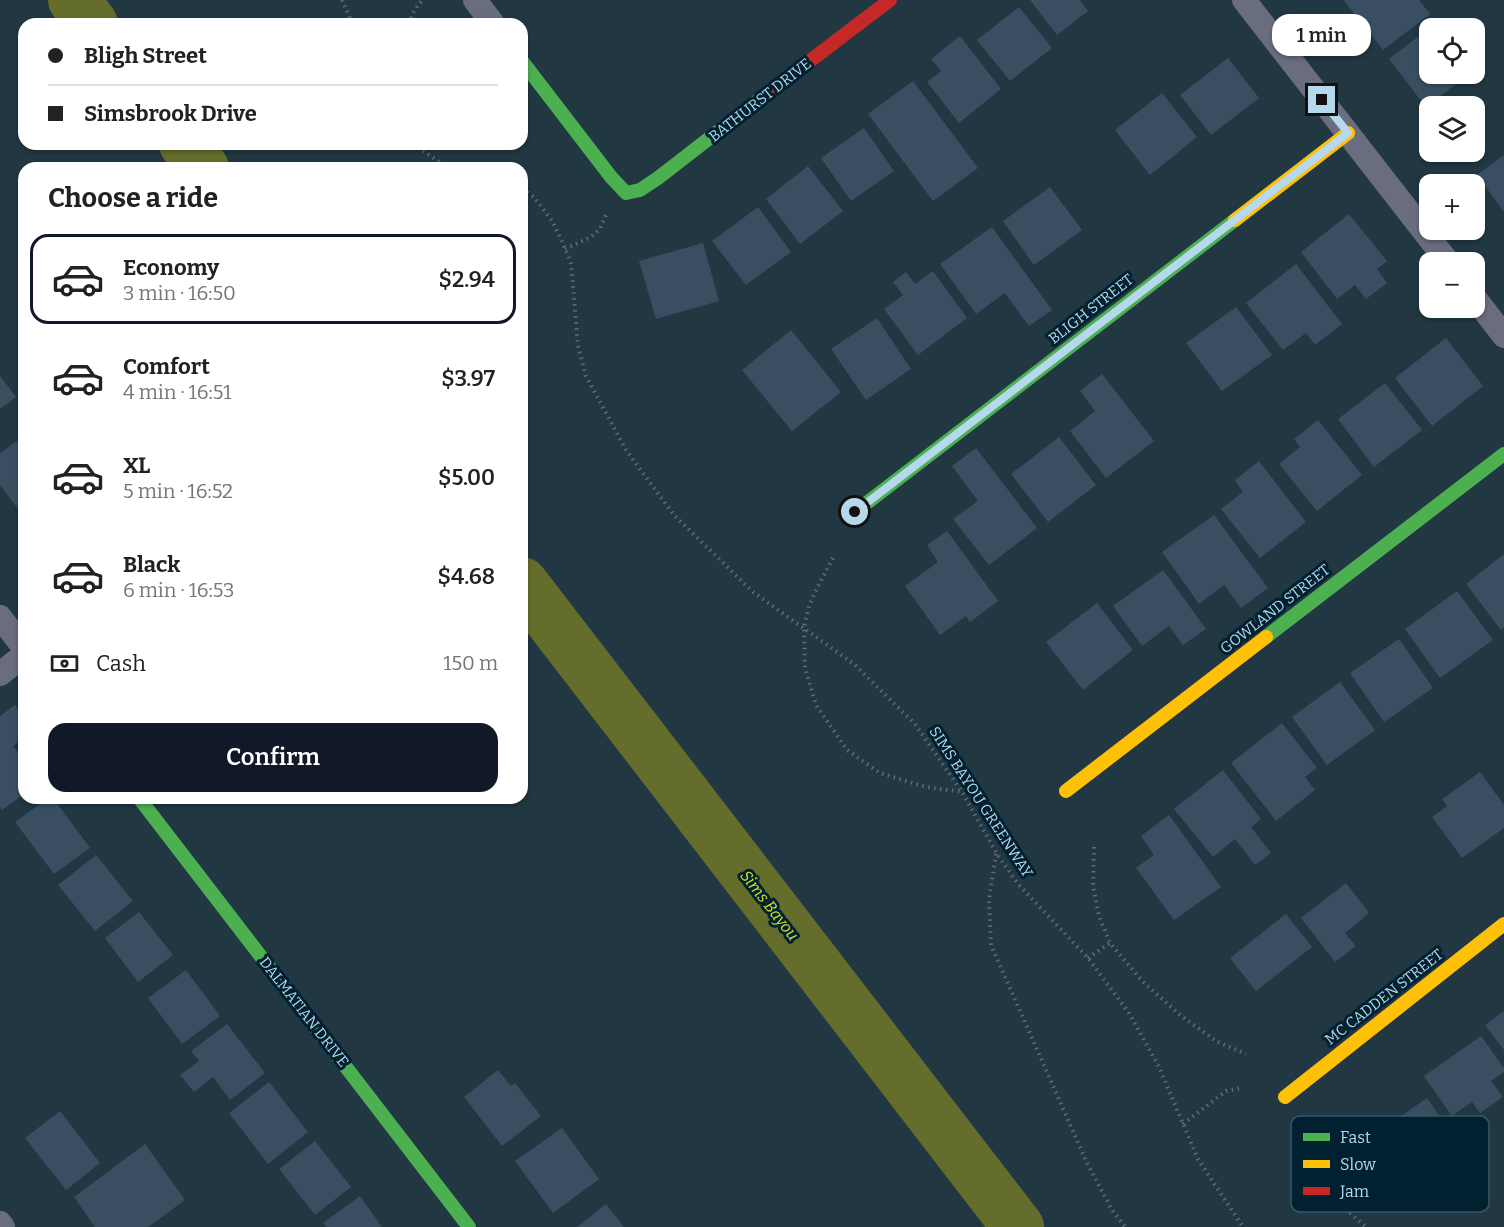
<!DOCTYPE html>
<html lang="en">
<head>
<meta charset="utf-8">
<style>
  body { margin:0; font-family:Bitter,serif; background:#f6f6f6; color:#222; height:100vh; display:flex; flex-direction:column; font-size:22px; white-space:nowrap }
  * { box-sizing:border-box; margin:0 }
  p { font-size:20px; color:#767676 }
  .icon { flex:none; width:33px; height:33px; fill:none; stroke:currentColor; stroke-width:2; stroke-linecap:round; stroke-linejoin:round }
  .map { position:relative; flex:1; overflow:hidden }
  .panel { position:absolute; left:18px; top:162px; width:510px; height:642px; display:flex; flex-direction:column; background:#fff; border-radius:18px; box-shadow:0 2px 4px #0004 }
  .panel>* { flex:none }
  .guide { position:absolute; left:18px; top:18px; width:510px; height:132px; border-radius:18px; box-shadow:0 2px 4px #0004; display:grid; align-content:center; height:132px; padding:0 30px; background:#fff }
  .controls { position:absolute; left:1419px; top:18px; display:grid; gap:12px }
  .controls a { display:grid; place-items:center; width:66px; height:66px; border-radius:12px; background:#fff; box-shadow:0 2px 4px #0004; font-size:30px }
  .end { position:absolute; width:27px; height:27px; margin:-14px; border:8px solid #b5d8ed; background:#111; box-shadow:0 0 0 3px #111 }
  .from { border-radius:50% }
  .bubble { position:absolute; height:42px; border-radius:18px; background:#fff; box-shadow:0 2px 4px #0004; font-size:20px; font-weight:600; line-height:42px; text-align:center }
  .guide b { display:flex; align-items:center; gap:21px; height:57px; font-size:22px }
  .guide b+b { border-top:2px solid #e0e0e0 }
  .guide i { width:15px; height:15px; background:#222 }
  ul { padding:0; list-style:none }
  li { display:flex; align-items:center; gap:18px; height:90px; margin:0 12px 9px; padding:0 18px; border:3px solid transparent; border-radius:18px }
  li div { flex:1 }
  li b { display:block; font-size:22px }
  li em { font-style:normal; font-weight:600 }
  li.selected { border-color:#111827 }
  li>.icon { width:54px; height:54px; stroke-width:1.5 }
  h2 { padding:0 30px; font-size:27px; line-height:72px }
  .pay { display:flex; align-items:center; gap:15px; height:66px; padding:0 30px; font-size:22px }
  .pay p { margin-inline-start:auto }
  .action { display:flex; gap:12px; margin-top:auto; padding:12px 30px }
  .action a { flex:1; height:69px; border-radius:18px; background:#111827; color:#fff; font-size:24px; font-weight:600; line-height:69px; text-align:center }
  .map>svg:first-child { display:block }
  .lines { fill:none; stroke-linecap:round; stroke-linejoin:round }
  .river { stroke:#646d2b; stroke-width:52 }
  .building { fill:#394f61 }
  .path { stroke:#626a79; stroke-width:4; stroke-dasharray:1.5 4.5; stroke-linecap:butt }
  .street { stroke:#6a6c7f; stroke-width:24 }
  .fast { stroke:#4caf50; stroke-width:14 }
  .slow { stroke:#ffc107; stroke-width:14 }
  .jam { stroke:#c62828; stroke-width:14 }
  .route { stroke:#b5d8ed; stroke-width:8 }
  .labels { text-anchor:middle; stroke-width:6; stroke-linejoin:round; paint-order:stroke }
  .street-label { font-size:15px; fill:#b5d8ed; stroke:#022130 }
  .water-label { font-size:16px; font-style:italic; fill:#d5e427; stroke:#022130 }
  .key { fill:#022130; stroke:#385869; stroke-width:1.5 }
  .key-label { font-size:16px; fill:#b5d8ed }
</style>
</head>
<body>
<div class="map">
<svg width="1504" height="1227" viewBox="0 0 1504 1227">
  <rect width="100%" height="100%" fill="#213742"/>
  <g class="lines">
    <path class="river" d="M74,0L92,24
      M185,144L203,168
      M522,583L1018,1227"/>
  </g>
  <path class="building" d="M1030,0H1080L1088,11L1057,35Z
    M1345,0H1419L1430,14L1383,50L1344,1Z
    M1019,7L1052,48L1010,81L977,40Z
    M1437,22L1442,28H1430V74H1469L1426,107L1389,59Z
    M960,36L1001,89L959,123L927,82L941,71L931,59Z
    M1228,58L1259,98L1211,135L1180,95Z
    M913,81L978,168L933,201L868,114Z
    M1162,93L1197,137L1150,175L1115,130Z
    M864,128L894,171L851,201L821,158Z
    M1504,155V212L1477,175Z
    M808,166L843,211L800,244L766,199Z
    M1050,187L1082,230L1034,265L1003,221Z
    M758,207L791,252L746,285L712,241Z
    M1349,214L1387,261L1377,269L1387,283L1366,299L1355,285L1337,299L1301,252Z
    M992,227L1052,310L1029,326L1005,293L976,314L940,264Z
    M703,243L719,301L656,319L639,261Z
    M1296,264L1342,324L1315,345L1306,333L1283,350L1246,303Z
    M933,271L967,318L918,355L884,309L903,295L893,282L906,272L915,284Z
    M1236,307L1272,355L1222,391L1186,343Z
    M877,318L911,369L866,400L831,349Z
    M791,330L841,392L792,431L742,370Z
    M1446,338L1483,386L1432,426L1395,378Z
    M1102,374L1154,441L1106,478L1070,431L1095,411L1080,391Z
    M0,376L16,397L0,409Z
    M1385,383L1422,430L1374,467L1338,419Z
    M1318,420L1362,475L1317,511L1279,464L1300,447L1294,439Z
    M24,436V517L0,485V453Z
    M1059,437L1096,485L1048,522L1011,474Z
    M976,448L1037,528L989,565L953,519L978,501L952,466Z
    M1259,461L1306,522L1260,558L1221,509L1243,492L1235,480Z
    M1214,515L1268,588L1241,608L1224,585L1199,604L1162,552Z
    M947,531L998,601L970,622L966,616L940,635L905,586L938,562L927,545Z
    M1504,554V627L1501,630L1466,584Z
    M1163,570L1206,629L1183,645L1169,626L1142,646L1113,606Z
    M1457,591L1493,640L1440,678L1405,629Z
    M1097,603L1133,650L1083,690L1046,642Z
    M1399,639L1433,688L1384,722L1350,673Z
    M1340,682L1375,730L1327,765L1292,717Z
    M15,705L24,717V738L13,746L24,760V794L2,810L0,807V716Z
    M1282,723L1317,768L1305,777L1315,790L1276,821L1231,763Z
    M1223,770L1261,819L1251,827L1271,853L1255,865L1235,839L1213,857L1174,809Z
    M1480,772L1504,805V828L1462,858L1432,817L1447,806L1442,799Z
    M48,798H53L90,848L54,874L15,822Z
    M1169,815L1221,887L1174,920L1136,868L1154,855L1141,836Z
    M96,855L133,901L95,931L58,885Z
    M1346,883L1369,913L1345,933L1356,946L1335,962L1301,918Z
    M139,912L173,955L138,982L105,938Z
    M1286,914L1312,947L1256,991L1230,958Z
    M186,970L220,1016L182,1044L148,998Z
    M1504,1011V1050L1485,1025Z
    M227,1024L265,1073L230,1100L213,1077L194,1092L180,1075L199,1061L191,1051Z
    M1481,1036L1504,1068V1072L1491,1081L1503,1097L1480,1113L1472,1102L1452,1116L1424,1076Z
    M498,1070L511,1086L515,1083L541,1116L502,1146L464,1097Z
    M269,1082L308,1132L268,1164L229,1113Z
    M1427,1098L1459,1144L1411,1178L1378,1132Z
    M60,1111L100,1163L66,1190L25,1138Z
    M562,1128L599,1179L553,1213L515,1161Z
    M315,1141L351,1187L315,1215L279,1169Z
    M145,1144L185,1200L148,1227H95L74,1197Z
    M360,1196L382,1227H327L323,1223Z
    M606,1204L624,1227H577Z"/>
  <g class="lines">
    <path class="path" d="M342,0L350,18L352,24
      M410,24C411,14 416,7 423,0
      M413,144L441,163L459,168
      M522,189L534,197L553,222L571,262L578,346L586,376L626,450L674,515L753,592L854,664L915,724L962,792L997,854L1018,884L1088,958L1129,1013L1159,1067L1198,1159L1243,1227
      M565,249L591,237L600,229L606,215
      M833,558L818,586L809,606L804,627L805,668L816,705L847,750L880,773L926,787L962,792
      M1094,847L1093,886L1099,916L1110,943L1143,982L1180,1015L1216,1041L1246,1054
      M996,854L989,900L991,945L1087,1163L1112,1210L1125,1227
      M1088,958L1110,943
      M1183,1124L1226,1091L1241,1088
      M1306,1138L1313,1172L1333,1198L1366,1227"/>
    <path class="street" d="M475,0L493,24
      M1244,0L1448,262
      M1474,297L1504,336
      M0,617L24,648
      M0,674L24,655
      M0,1223L3,1227"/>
    <path class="fast" d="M522,61L611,177L626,193L640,190L658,178L760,99
      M855,512L1235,220
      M1266,637L1504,454
      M139,798L469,1227"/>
    <path class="slow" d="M1235,220L1348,133
      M1066,791L1266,637
      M1285,1097L1504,924"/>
    <path class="jam" d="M760,99L890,0"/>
  </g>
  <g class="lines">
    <path class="route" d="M855,512L1348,133L1322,100"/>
  </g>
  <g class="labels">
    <g class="street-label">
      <text transform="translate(760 100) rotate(-38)" y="5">BATHURST DRIVE</text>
      <text transform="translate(1091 309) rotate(-38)" y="5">BLIGH STREET</text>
      <text transform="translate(1275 609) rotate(-38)" y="5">GOWLAND STREET</text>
      <text transform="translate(981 802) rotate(57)" y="5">SIMS BAYOU GREENWAY</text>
      <text transform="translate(1384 997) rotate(-38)" y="5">MC CADDEN STREET</text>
      <text transform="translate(304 1012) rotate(52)" y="5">DALMATIAN DRIVE</text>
    </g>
    <g class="water-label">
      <text transform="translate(770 905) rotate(52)" y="6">Sims Bayou</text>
    </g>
  </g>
  <rect x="1291" y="1116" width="198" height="96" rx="9" class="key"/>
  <rect x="1303" y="1133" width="27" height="8" fill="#4caf50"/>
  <rect x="1303" y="1160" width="27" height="8" fill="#ffc107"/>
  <rect x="1303" y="1187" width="27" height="8" fill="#c62828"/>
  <g class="key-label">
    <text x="1340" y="1143">Fast</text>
    <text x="1340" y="1170">Slow</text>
    <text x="1340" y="1197">Jam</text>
  </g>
</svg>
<div class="controls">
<a><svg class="icon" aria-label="locate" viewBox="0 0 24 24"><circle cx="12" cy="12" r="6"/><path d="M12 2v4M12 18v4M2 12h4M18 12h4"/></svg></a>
<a><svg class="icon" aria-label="layers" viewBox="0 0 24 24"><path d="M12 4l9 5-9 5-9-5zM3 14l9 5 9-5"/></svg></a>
<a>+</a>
<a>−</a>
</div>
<i class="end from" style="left:855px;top:512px"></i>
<i class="end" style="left:1322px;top:100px"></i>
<div class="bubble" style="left:1272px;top:14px;width:99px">1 min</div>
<div class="guide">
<b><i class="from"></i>Bligh Street</b>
<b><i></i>Simsbrook Drive</b>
</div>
<section class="panel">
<h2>Choose a ride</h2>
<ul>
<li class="selected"><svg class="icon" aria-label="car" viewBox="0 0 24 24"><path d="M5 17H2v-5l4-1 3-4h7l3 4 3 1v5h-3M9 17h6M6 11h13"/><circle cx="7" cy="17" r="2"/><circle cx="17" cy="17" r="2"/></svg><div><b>Economy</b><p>3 min · 16:50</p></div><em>$2.94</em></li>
<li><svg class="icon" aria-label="car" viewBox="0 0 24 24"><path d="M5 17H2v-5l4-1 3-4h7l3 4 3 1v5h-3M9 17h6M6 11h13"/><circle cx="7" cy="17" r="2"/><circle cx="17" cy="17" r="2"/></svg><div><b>Comfort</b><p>4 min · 16:51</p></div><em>$3.97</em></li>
<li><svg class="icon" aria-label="car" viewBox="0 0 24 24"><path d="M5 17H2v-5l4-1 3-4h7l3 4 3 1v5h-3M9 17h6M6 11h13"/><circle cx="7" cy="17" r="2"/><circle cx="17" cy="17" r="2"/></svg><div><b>XL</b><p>5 min · 16:52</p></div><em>$5.00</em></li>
<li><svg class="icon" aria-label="car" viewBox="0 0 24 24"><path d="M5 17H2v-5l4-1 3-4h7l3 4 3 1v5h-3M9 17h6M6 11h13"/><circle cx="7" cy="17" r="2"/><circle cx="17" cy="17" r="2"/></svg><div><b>Black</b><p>6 min · 16:53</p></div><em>$4.68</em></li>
</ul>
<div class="pay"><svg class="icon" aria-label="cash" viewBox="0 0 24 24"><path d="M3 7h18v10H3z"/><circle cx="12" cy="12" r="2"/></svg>Cash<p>150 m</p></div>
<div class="action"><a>Confirm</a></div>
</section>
</div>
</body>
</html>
